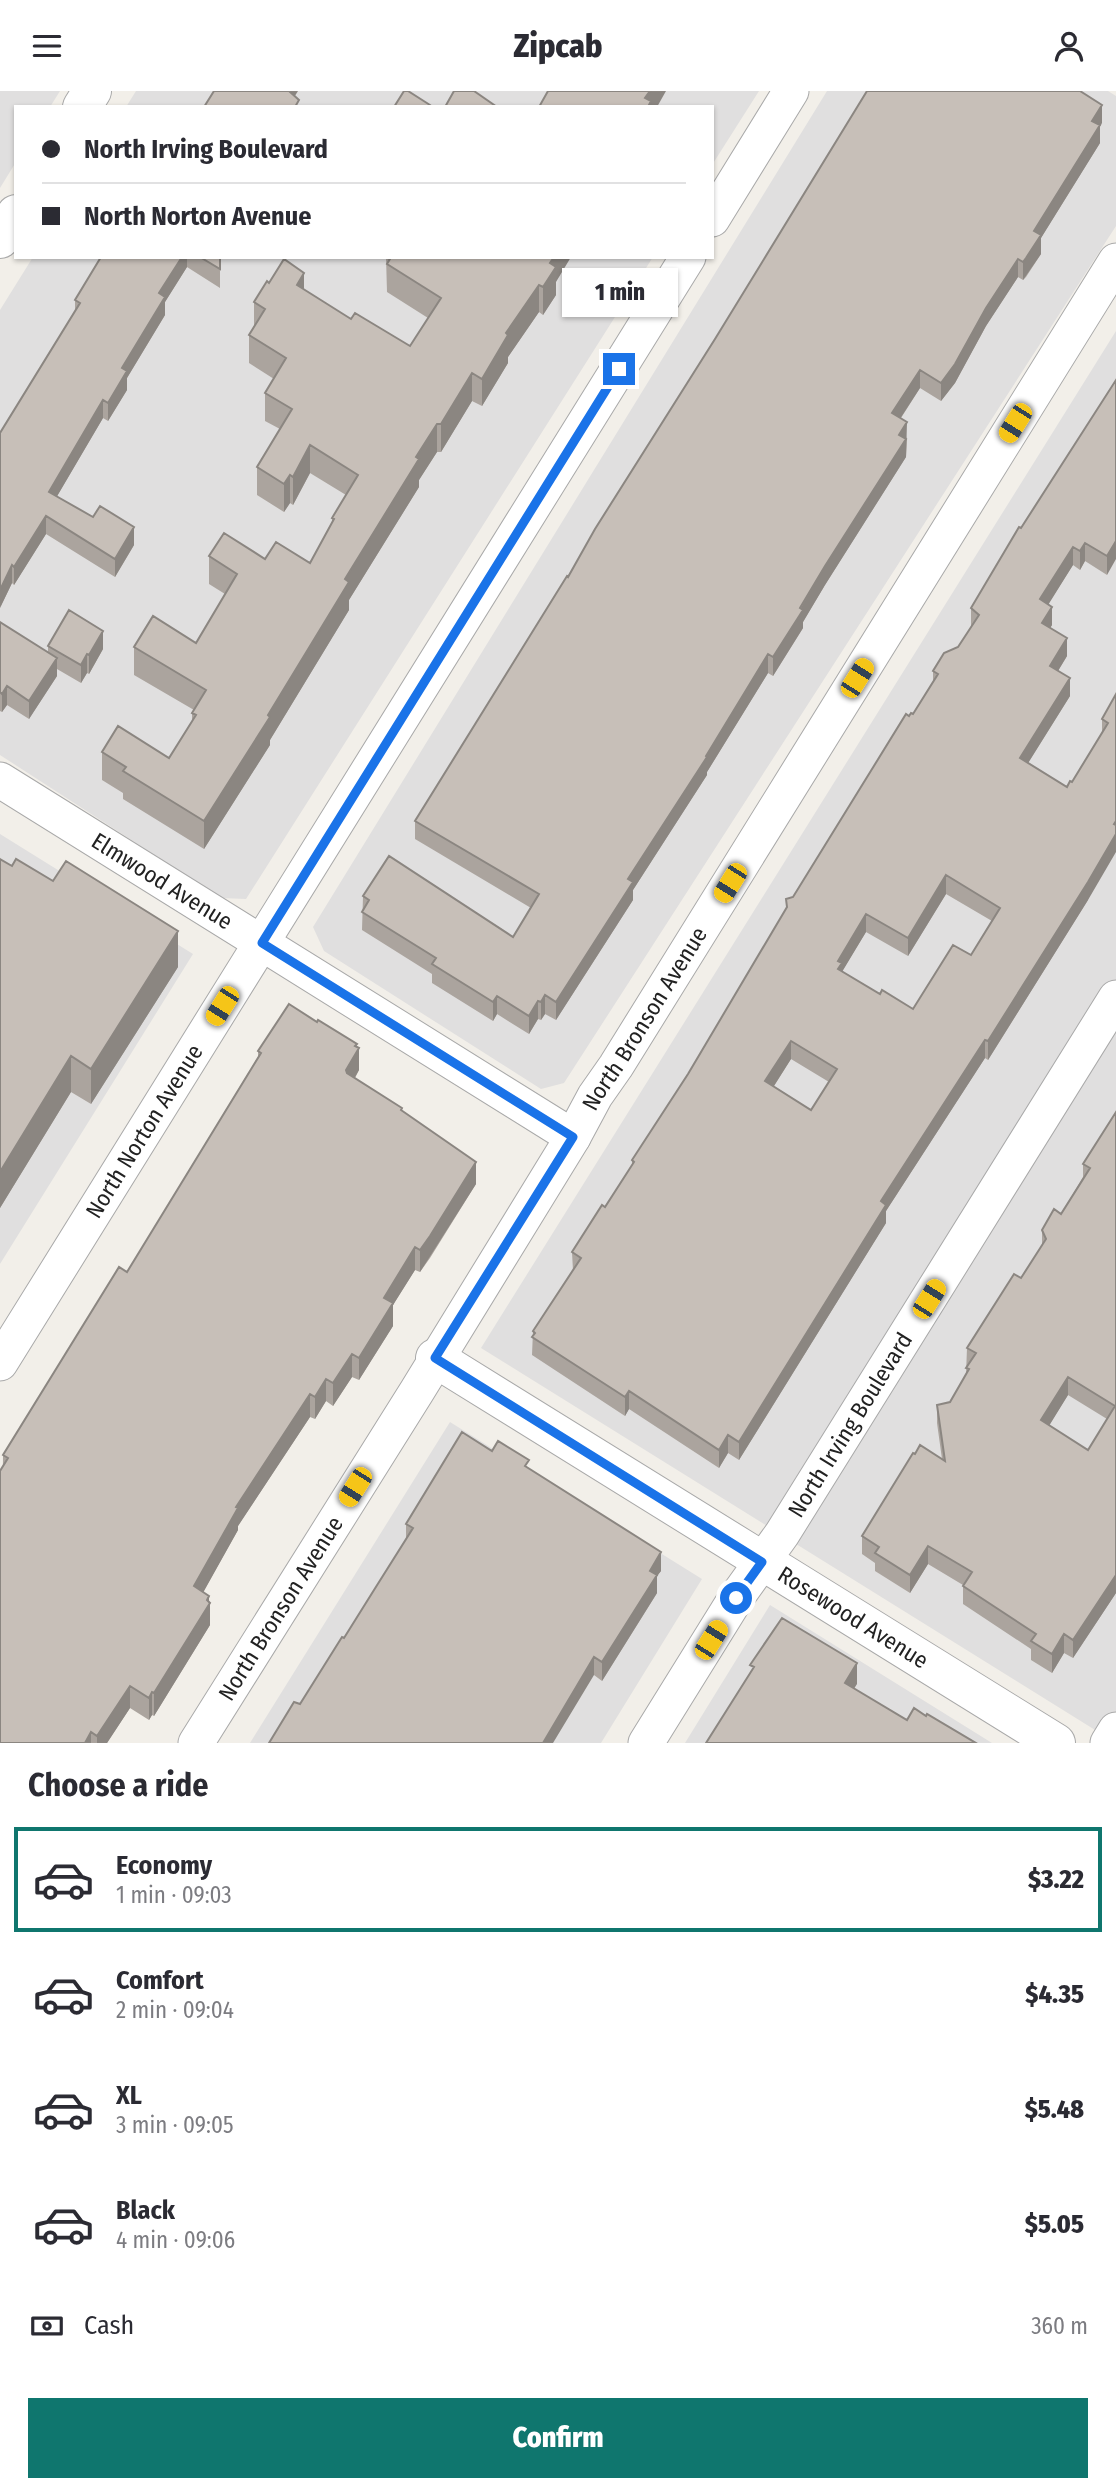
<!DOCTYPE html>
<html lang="en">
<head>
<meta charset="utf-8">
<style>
  body { margin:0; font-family:"Fira Sans Condensed",sans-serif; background:#f7f7f7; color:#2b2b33; height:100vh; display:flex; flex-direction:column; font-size:26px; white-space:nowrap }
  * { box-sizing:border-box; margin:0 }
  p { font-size:23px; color:#7c7c81 }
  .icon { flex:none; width:38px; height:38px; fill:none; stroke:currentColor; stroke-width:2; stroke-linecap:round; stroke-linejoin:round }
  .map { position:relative; height:1652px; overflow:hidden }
  .side { display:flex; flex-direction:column; background:#fff; flex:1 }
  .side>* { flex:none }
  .guide { position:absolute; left:14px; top:14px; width:700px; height:154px; border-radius:0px; box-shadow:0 2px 5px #0004; display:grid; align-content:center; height:154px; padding:0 28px; background:#fff }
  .end { position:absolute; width:32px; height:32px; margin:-16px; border:9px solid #1a73e8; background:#fff; box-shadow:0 0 0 4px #fff }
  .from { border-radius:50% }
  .bubble { position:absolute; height:49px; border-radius:0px; background:#fff; box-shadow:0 2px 5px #0004; font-size:23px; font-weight:800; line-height:49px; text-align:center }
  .car { position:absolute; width:21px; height:42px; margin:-21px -10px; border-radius:9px; box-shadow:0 0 5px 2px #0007; background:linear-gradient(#f5c518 24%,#345 0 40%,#f5c518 0 76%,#345 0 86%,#f5c518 0) }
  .guide b { display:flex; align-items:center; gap:24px; height:66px; font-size:26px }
  .guide b+b { border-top:2px solid #e1e1e2 }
  .guide i { width:18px; height:18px; background:#2b2b33 }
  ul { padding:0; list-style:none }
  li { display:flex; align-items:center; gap:21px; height:105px; margin:0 14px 10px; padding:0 14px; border:4px solid transparent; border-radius:0px }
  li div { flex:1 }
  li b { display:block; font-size:26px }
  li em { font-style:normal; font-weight:800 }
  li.selected { border-color:#0f766e }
  li>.icon { width:63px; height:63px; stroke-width:1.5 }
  h2 { padding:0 28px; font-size:32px; line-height:84px }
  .pay { display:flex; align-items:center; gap:18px; height:77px; padding:0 28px; font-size:26px }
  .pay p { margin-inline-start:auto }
  .button { display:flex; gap:14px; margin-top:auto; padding:14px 28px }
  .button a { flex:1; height:80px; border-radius:0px; background:#0f766e; color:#fff; font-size:28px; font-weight:800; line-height:80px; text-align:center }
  header { display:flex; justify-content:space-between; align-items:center; height:91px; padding:0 28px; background:#fff; font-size:32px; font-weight:800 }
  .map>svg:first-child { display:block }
  .residential { fill:#e0dfdf }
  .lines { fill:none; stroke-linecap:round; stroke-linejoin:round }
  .minor-casing { stroke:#a9a9a9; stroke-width:37 }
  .tertiary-casing { stroke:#a9a9a9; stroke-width:40 }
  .minor { stroke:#fff; stroke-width:35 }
  .tertiary { stroke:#fff; stroke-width:38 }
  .wall { fill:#aba49e; fill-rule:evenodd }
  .shaded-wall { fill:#8b8681 }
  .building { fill:#c7bfb8; stroke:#8b8681; stroke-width:2; fill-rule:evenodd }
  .route { stroke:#1a73e8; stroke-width:9 }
  .labels { text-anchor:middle; stroke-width:7; stroke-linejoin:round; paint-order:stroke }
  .street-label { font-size:23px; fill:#222; stroke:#fff }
</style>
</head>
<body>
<header><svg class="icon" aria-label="menu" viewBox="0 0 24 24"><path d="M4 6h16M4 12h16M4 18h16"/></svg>Zipcab<svg class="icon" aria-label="person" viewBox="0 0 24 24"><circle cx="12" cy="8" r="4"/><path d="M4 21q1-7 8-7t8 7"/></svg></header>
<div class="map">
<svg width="1116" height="1652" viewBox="0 0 1116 1652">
  <rect width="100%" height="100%" fill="#f2efe9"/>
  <path class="residential" d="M0,0H60L50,16H16V71L0,97Z
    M136,0H759L712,74V16H126Z
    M827,0H1108L1116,5V135L564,992L541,998L324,860L313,836Z
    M33,166H653L246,808L221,807L0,664V219Z
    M1116,240V1652L481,1257Z
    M0,743L193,863L0,1173Z
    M450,1331L702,1488L601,1652H250Z
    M770,1514L992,1652H685Z"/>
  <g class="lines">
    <defs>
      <g id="minor">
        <path d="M712,128L791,0"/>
        <path id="s1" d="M0,689L573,1046"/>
        <path id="s2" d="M0,1272L688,166"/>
        <path id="s3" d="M196,1652L417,1300L573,1046L595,1005L616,975L1116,170"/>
        <path id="s4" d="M646,1652L736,1507L782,1443L1116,907"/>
        <path d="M1108,1652L1116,1639"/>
      </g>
      <g id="tertiary">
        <path d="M82,16L92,0"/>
        <path d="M0,148L16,123"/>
        <path id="s5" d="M435,1267L1056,1652"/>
      </g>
    </defs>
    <use href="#minor" class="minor-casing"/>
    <use href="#tertiary" class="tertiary-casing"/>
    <use href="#minor" class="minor"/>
    <use href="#tertiary" class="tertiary"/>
  </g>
  <path class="wall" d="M1102,32L1100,35V52L1041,147V163L1026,186L1023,189L1018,186L986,235L955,292L941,310L920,297L901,327L907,349L906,366L825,494L803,531V537L773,585L768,582L707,681V684L633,799V809L556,929L545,923L541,929L538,928L529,943L497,923L493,930L432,892V883L362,839L363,805L513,846L531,817L415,748V730L568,486Z
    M101,166H220V197L187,176L165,211V224L127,287V299L108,330L103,327L57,405L134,454L115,486L46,443L14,494L12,492L0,517L75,221V209Z
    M386,166L556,191V204L543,224L539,221L508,266V272L482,315L472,310L441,361H437L419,389V396L349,509V519L270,649V654L204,758L123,708V702L102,689V661L169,667L192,630V622L194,619L134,584V556L196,552L225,503L209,493V465L265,468L310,472L332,431V427L346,404L310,382L293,414L290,412L284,421L257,404V376L280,338L265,330V302L274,288L249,272V244L254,235V211L269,192L304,199L351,228L410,255L428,227L387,201Z
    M1116,289L1107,484L1085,470L1080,479L1073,474L1048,513L1052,534L1050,537L1067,565L1058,580L1070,605L1028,672L1067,696L1072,691L1102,643V628L1116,603L1088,809L988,969L985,967L886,1120V1132L739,1369L728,1362L719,1377L629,1318L625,1325L532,1264L533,1240L573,1180L572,1161L605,1116L632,1074V1069L688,983L793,806L909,625L913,623L933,592V580L958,556L971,536V517ZM946,803L992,830L971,864L913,918L880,903L842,880L866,841L908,865ZM791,968L829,991L811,1019L774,995Z
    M0,531L48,562V555L103,558L89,583L87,582L81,592L57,578V585L29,628L7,614L2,621L0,620Z
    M0,768L178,876L91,1013L71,1001L0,1117Z
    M317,931L357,956L359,979L355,987L402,1020L476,1093L430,1167L420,1181L415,1179L393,1214V1235L359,1289L352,1286L333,1315L326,1310L315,1328L310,1326L238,1435V1439L203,1501L209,1511L210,1534L154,1625L152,1624L149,1629L130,1617L107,1652H0L3,1364L127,1181L258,966V960Z
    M1116,1021V1502L1073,1567L1064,1562L1052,1582L1031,1569V1558L963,1513V1494L928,1473L910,1502L875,1480V1472L862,1463V1445L915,1363L942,1368L937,1332V1314L950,1311L966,1283L967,1257L1021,1187L1042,1155V1139L1061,1123L1083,1086V1073ZM1068,1304L1107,1328L1088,1359L1049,1334Z
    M492,1360L529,1378L661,1480L657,1485V1502L602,1590L594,1584L300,1613L344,1547L406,1448V1433Z"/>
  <path class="shaded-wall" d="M288,0H298L288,16Z
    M650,0H666L657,16H645V7Z
    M1102,14V32L1100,35V52L1041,147V163L1023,189V171L1034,140L1092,30Z
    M182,166H187V176L165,211V224L127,287V299L108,330V312L122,277L159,202Z
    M554,166H571L556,191V204L543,224V196L550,172Z
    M1018,168V186L986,235L955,292L941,310V292L986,217Z
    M304,182V210L297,194Z
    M539,194V221L508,266V272L482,315V288L506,242Z
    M920,279V297L892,340V322Z
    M472,282V310L441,361V333Z
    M103,309V327L49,419V401Z
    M907,331L906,366L825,494L803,531V537L773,585V566Z
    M437,333V361L419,389V396L349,509V519L270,649V654L204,758V730L268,624L345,488L416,366Z
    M310,354V382L293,414V386Z
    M290,384V412L284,421V393Z
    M46,425V443L14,494V476Z
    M134,436V454L115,486V468Z
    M1116,450V468L1107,484V465Z
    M1085,452V470L1080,479V460Z
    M1073,456V474L1040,527V508Z
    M12,474V492L0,517V499Z
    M1052,516V534L1042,550V532Z
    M103,540V558L89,583V564Z
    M1067,547V565L1050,593V575Z
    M87,563V582L81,592V574Z
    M768,563V582L707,681V684L633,799V809L556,929V911L628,788L706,665Z
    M57,567V585L29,628V610Z
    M1070,587V605L1020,685V667Z
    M7,595V614L2,621V603Z
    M1116,730V761L1088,809L988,969V950Z
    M946,784V803L908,865V847Z
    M866,823V841L842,881L838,896V870Z
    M178,840V876L91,1013V978Z
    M545,904V923L541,929V911Z
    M497,905V923L493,930V911Z
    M538,910V928L529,943V925Z
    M985,949V967L886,1120V1132L739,1369V1351L881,1110Z
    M791,950V968L765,1009V990Z
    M357,953V961L359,957V979L346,1002V979Z
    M71,965V1001L0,1117V1081Z
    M476,1071V1093L420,1181V1159Z
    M415,1156V1179L393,1214V1235L359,1289V1267L384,1207Z
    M352,1263V1286L333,1315V1292Z
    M1068,1286V1304L1041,1348V1329Z
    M326,1288V1310L315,1328V1306Z
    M629,1300V1318L625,1325V1306Z
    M310,1303V1326L238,1435V1439L194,1518V1495L236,1416Z
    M728,1344V1362L719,1377V1359Z
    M928,1455V1473L910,1502V1484Z
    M661,1461V1480L657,1485V1502L602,1590V1571L650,1480Z
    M1116,1484V1502L1073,1567V1549Z
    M209,1505V1514L210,1512V1534L154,1625V1602Z
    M1064,1543V1562L1052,1582V1563Z
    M594,1566V1584L553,1652H543Z
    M857,1572V1593L845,1612V1592Z
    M130,1595V1617L107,1652H97V1645Z
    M152,1601V1624L149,1629V1607Z
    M91,1641V1652H85Z"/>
  <path class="building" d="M214,0H289L299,9L295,16H204Z
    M404,0H408L430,14L429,16H394Z
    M454,0H474L497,16H445Z
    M548,0H650L645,7L651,10L648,16H539Z
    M867,0H1080L1102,14L1092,30L1100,34L1034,140L1041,144L1026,167L1023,171L1018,168L986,217L955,273L941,292L920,279L892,322L907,331L899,344L906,348L825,475L800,517L803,519L773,566L768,563L706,665L707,666L628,788L633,791L556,911L545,904L541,911L538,910L529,925L497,905L493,911L432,873L436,867L362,821L369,809L363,805L389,765L513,846L539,803L415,730L567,485L568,486L595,438L715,248Z
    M101,166H182L159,202L165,206L122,277L127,280L108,312L103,309L49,401L93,426L100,415L134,436L115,468L46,425L14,476L12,474L0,499V342L80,212L75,209Z
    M200,166H220V178Z
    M386,166H554L550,172L556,176L543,196L539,194L506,242L508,244L482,288L472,282L441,333H437L416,366L419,368L345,488L349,491L268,624L270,626L204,730L123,680L126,676L102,661L118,635L169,667L196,624L192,622L206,599L134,556L153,525L196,552L237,483L209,465L224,442L265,468L276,451L310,472L334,428L332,427L358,384L310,354L293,386L290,384L284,393L257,376L292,318L265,302L286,267L249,244L265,218L254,211L267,190L269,192L284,168L304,182L297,194L351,228L355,222L410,255L441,207L387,173L390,168Z
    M1116,289V450L1107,465L1085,452L1080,460L1073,456L1040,508L1052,516L1042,532L1067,547L1050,575L1070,587L1020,667L1067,696L1070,690L1072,691L1108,632L1102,628L1116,603V730L1114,733L1116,734V743L1088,791L988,950L985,949L881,1110L886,1114L739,1351L728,1344L719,1359L629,1300L625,1306L532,1246L535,1242L533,1240L581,1167L572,1161L602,1114L605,1116L634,1071L632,1069L688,983L787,816L786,808L793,806L906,623L909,625L911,622L913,623L938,583L933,580L944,562L958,556L979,524L971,517L1006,458L1019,436L1021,437ZM946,784L1000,817L971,864L953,854L913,918L882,899L880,903L838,878L842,872L838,870L866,823L908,847ZM791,950L837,978L811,1019L765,990Z
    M69,519L103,540L89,564L87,563L81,574L48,555Z
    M0,531L57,567L29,610L7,595L2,603L0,601Z
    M0,768L12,775L16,768L53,790L66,770L178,840L91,978L71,965L0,1081Z
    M289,913L317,931L318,929L357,953L355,955L359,957L346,979L347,982L402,1017L401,1019L476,1071L430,1145L420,1159L415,1156L384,1207L393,1212L359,1267L352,1263L333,1292L326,1288L315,1306L310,1303L236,1416L238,1417L194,1495L209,1505L207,1509L210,1512L154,1602L152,1601L149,1607L130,1595L97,1645L91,1641L85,1652H0V1380L8,1367L3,1364L119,1176L127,1181L261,962L258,960Z
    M1116,1021V1484L1073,1549L1064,1543L1052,1563L1031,1550L1036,1543L963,1495L972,1481L928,1455L910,1484L875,1462L879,1456L862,1445L913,1362L915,1363L920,1354L945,1370L937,1314L950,1311L969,1278L966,1277L976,1262L967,1257L1014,1183L1021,1187L1046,1148L1042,1139L1054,1118L1061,1123L1090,1077L1083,1073ZM1068,1286L1115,1315L1088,1359L1041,1329Z
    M462,1341L492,1360L498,1350L529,1369L525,1375L661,1461L650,1480L657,1484L602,1571L594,1566L543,1652H269L294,1611L300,1613L342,1546L344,1547L374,1499L413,1437L406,1433Z
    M782,1527L857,1572L845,1592L907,1629L914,1617L926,1625L927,1623L976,1652H706L754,1576L750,1574Z"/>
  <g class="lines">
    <path class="route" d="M619,278L262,852L573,1046L435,1267L762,1471L736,1507"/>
  </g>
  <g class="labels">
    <g class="street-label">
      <text dy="8" stroke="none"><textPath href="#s1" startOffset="191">Elmwood Avenue</textPath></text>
      <text dy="8" stroke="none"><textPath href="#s3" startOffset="852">North Bronson Avenue</textPath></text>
      <text dy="8" stroke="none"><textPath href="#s2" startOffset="273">North Norton Avenue</textPath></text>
      <text dy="8" stroke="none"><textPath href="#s4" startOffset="378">North Irving Boulevard</textPath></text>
      <text dy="8" stroke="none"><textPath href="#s3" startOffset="159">North Bronson Avenue</textPath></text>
      <text dy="8" stroke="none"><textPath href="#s5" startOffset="492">Rosewood Avenue</textPath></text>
    </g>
  </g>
</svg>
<i class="end from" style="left:736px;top:1507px"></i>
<i class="end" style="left:619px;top:278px"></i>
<div class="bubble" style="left:562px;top:177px;width:116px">1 min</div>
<i class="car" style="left:1015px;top:332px;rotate:212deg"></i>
<i class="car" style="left:857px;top:587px;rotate:32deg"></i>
<i class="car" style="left:730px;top:792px;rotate:212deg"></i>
<i class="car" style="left:222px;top:915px;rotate:212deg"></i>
<i class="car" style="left:929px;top:1208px;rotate:32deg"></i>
<i class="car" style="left:355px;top:1396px;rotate:212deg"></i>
<i class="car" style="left:711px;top:1549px;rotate:32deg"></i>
<div class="guide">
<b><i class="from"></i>North Irving Boulevard</b>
<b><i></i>North Norton Avenue</b>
</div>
</div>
<section class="side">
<h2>Choose a ride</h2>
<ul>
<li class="selected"><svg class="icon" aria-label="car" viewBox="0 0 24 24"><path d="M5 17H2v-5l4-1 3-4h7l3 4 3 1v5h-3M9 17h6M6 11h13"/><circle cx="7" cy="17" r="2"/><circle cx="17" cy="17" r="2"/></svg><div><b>Economy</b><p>1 min · 09:03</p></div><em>$3.22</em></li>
<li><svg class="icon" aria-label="car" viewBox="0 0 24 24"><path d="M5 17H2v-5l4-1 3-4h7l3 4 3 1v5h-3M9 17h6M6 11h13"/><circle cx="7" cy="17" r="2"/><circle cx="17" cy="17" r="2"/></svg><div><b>Comfort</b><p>2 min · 09:04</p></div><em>$4.35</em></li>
<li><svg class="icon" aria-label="car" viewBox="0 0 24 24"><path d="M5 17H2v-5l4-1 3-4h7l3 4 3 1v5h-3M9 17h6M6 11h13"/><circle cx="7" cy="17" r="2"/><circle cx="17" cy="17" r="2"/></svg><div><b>XL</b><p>3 min · 09:05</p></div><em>$5.48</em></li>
<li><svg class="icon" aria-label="car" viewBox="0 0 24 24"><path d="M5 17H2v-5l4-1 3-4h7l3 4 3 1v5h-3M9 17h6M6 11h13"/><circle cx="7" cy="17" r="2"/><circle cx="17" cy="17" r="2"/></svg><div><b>Black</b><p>4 min · 09:06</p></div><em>$5.05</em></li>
</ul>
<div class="pay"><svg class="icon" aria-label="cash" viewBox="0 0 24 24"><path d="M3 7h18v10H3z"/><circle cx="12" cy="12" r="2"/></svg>Cash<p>360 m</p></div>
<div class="button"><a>Confirm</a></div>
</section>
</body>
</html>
